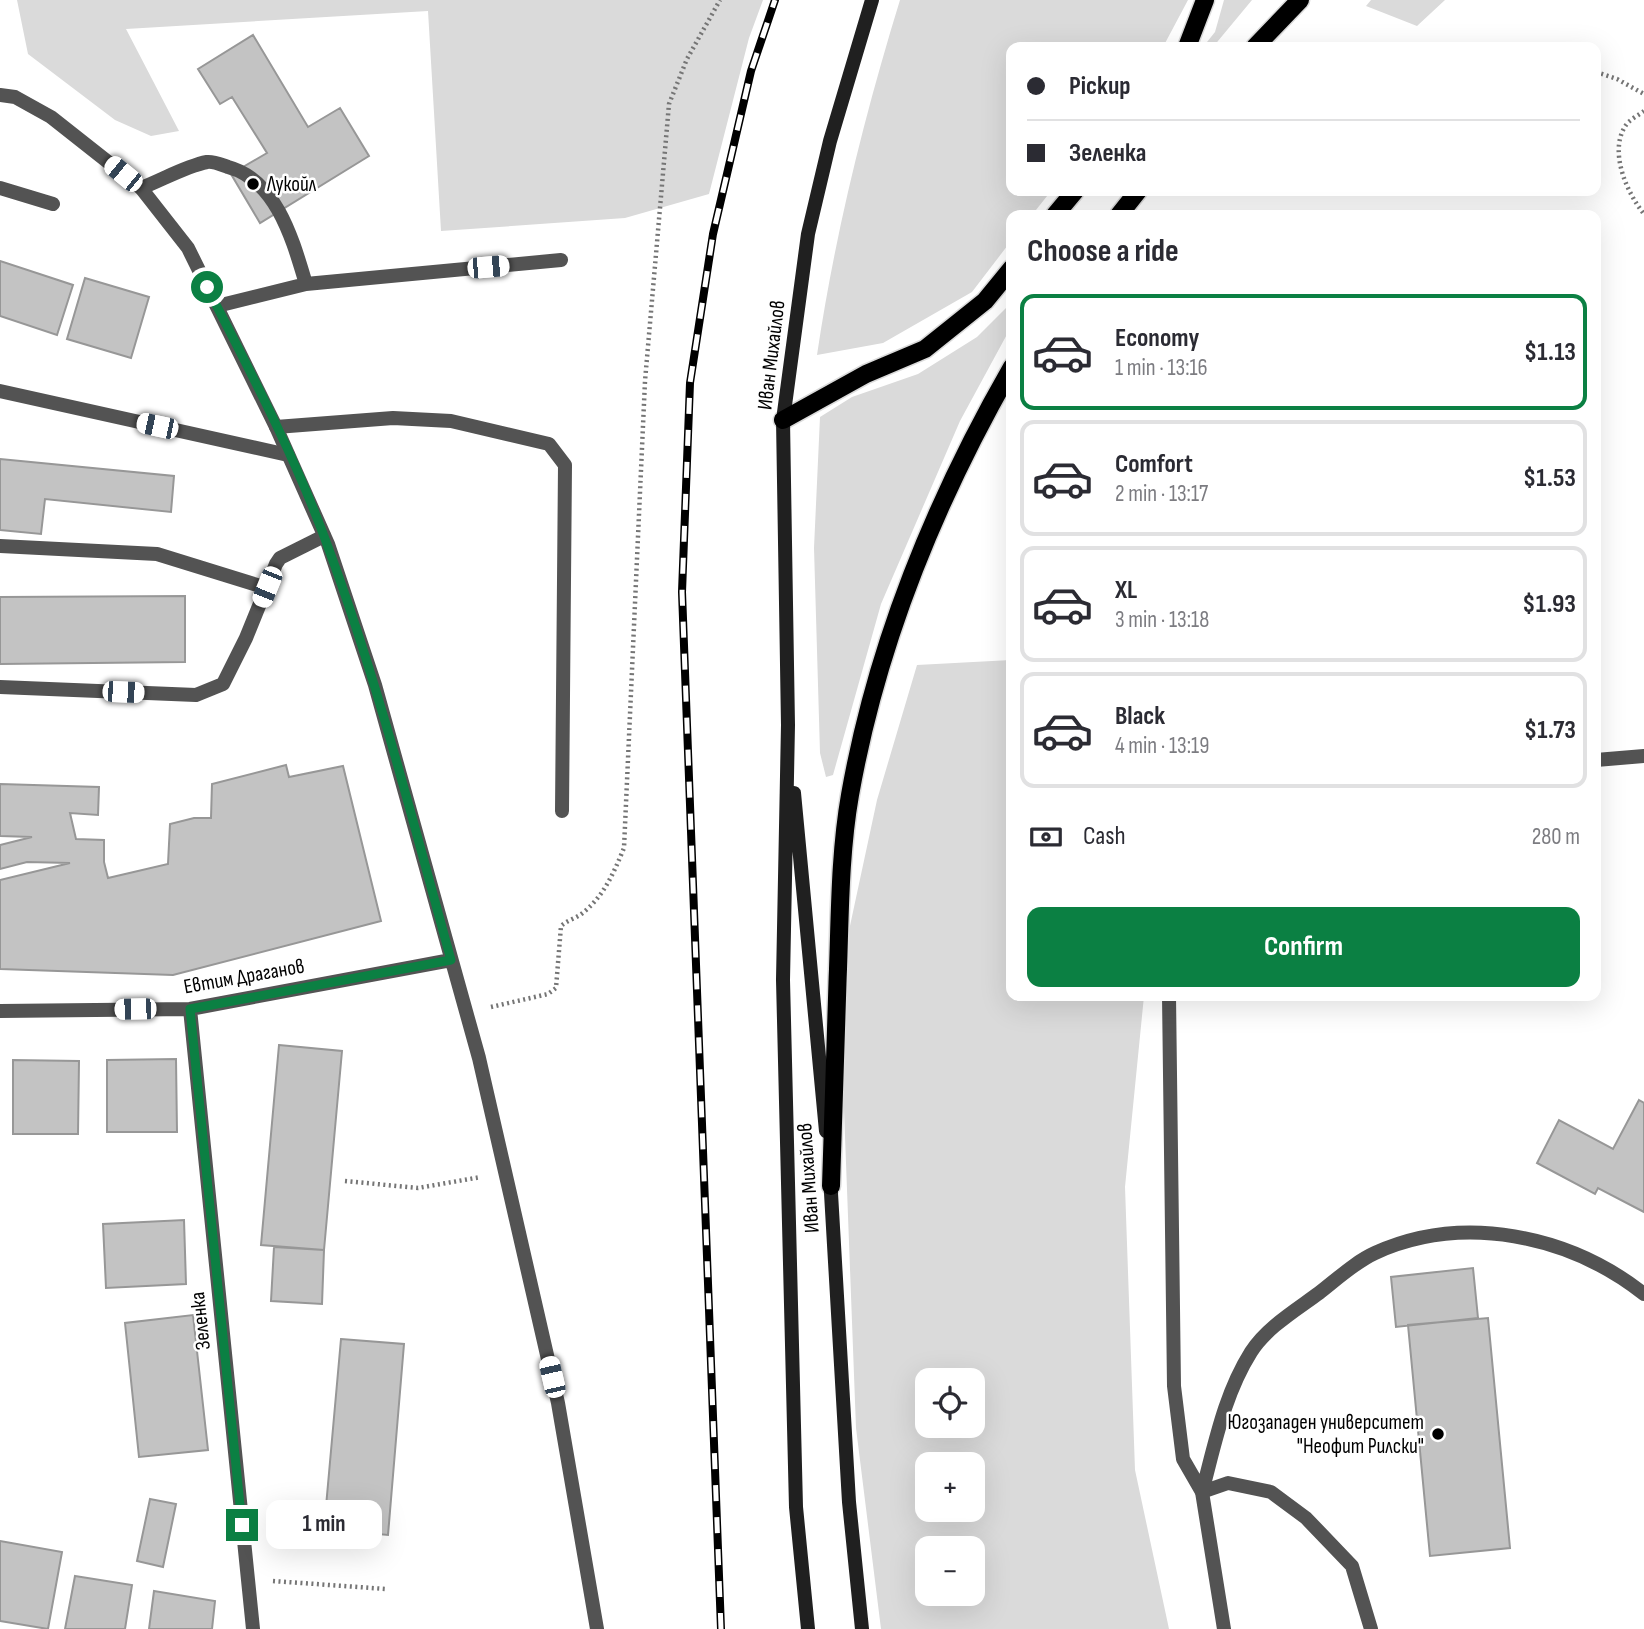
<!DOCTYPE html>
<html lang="en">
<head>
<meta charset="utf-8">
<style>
  body { margin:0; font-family:"Sofia Sans Condensed",sans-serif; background:#f2f2f3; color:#2b2b33; height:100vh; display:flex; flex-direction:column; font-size:26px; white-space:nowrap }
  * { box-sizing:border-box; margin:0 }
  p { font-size:23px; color:#7c7c81 }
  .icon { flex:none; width:38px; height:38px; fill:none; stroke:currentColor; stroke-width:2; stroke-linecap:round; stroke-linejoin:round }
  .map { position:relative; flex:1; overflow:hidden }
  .details { position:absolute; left:1006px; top:210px; width:595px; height:791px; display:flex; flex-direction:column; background:#fff; border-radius:14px; box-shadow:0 7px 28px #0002 }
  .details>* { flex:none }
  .guide { position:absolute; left:1006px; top:42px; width:595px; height:154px; border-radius:14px; box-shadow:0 7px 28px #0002; display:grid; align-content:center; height:154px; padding:0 21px; background:#fff }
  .tools { position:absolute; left:915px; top:1368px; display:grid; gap:14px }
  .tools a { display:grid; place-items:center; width:70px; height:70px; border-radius:14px; background:#fff; box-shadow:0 7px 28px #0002; font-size:35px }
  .end { position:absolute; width:32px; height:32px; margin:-16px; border:9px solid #0b8043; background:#fff; box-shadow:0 0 0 4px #fff }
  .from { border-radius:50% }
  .bubble { position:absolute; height:49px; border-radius:14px; background:#fff; box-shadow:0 7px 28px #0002; font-size:23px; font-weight:700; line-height:49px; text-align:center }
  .car { position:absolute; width:21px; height:42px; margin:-21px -10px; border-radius:9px; box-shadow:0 0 5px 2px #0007; background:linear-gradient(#fff 24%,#345 0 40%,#fff 0 76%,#345 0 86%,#fff 0) }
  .guide b { display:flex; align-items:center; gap:24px; height:66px; font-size:26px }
  .guide b+b { border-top:2px solid #e1e1e2 }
  .guide i { width:18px; height:18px; background:#2b2b33 }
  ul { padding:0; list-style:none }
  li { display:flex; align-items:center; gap:21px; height:116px; margin:0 14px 10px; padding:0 7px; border:4px solid #e1e1e2; border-radius:14px }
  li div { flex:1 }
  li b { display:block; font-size:26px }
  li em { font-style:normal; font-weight:700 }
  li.selected { border-color:#0b8043 }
  li>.icon { width:63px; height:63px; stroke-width:1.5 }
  h2 { padding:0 21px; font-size:32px; line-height:84px }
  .pay { display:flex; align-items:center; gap:18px; height:77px; padding:0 21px; font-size:26px }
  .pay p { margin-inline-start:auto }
  .cta { display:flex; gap:14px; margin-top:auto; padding:14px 21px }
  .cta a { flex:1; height:80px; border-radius:14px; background:#0b8043; color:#fff; font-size:28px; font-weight:700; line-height:80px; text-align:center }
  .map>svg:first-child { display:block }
  .green { fill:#dadada; fill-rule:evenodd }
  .building { fill:#c3c3c3; stroke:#979797; stroke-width:2 }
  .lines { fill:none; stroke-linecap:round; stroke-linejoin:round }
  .primary-casing { stroke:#dbdbdb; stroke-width:21 }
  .path { stroke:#757575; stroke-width:4.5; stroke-dasharray:2 3.5; stroke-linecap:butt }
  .service { stroke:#535353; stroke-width:14 }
  .minor { stroke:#535353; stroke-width:14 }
  .secondary { stroke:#202020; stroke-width:14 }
  .primary { stroke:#000; stroke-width:18 }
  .rail-casing { stroke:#000; stroke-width:8 }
  .rail { stroke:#fff; stroke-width:5; stroke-dasharray:16; stroke-linecap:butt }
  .route { stroke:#0b8043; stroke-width:9 }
  .poi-dot { fill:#000; stroke:#fff; stroke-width:2.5 }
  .labels { text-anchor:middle; stroke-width:5; stroke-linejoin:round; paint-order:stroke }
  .poi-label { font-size:21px; fill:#000; stroke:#fff; text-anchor:start }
  .street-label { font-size:21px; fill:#000; stroke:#fff }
</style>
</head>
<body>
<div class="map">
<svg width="1644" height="1629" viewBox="0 0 1644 1629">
  <rect width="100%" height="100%" fill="#fff"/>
  <path class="green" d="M17,0H763L749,38L709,194L625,218L441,231L428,11L126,29L179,131L151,136L115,120L28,54Z
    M900,0H1188L1163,47H1012V191H1051L1032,215H1012L1011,241L972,292L883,343L817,355C835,234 864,117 900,0Z
    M1224,0H1252L1213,47H1203L1215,32Z
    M1371,0H1445L1417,26L1366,6Z
    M1011,303V327L960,421L881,604L833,775L826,777L820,753L814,548L820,417L852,397L918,374L977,337Z
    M1011,660L1012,996H1144L1125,1187L1135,1470L1169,1629H881L856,1428L839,977L877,800L917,665ZM928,1381H973V1426H928ZM928,1465H973V1510H928ZM928,1549H973V1594H928Z"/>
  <path class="building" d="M253,35L308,127L340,108L369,156L260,223L231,174L267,153L232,97L220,104L198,69Z
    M0,261L73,285L57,335L0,316Z
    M85,278L149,297L131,358L67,339Z
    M0,459L174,476L171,512L45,499L41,534L0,530Z
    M185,596V662L0,664V597Z
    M286,765L289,777L343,766L381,921L173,975L0,969V880L70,863L27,862L0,869V845L32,837L0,836V784L99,787L98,815L70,813L76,839L104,840V862L108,878L168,864L170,824L194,818H211L212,784Z
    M279,1045L342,1051L324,1250L261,1245Z
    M176,1059L177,1132H107V1060Z
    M13,1060L79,1061L78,1134H13Z
    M1639,1100L1644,1103V1212L1598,1188L1595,1194L1537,1163L1559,1120L1613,1149Z
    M184,1220L186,1284L106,1288L103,1224Z
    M274,1247L324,1250L322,1304L271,1301Z
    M1473,1268L1478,1318L1396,1327L1391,1277Z
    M193,1315L208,1450L139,1457L125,1323Z
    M1488,1318L1510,1548L1430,1556L1408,1325Z
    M341,1339L404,1344L388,1535L324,1529Z
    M150,1499L176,1504L163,1567L137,1561Z
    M0,1541L62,1552L48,1629L0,1621Z
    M75,1576L132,1585L125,1629H65Z
    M154,1591L215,1601L212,1629H149Z"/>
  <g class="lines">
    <defs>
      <path id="primary" d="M1187,47L1205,0
        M1255,47L1300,0
        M1055,215L1075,191
        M1119,215L1138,191
        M783,420L866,374L925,349L985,301L1012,268
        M831,1186C833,1113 835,1041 838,969C840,911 840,852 850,795C877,642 935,501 1012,367"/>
    </defs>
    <use href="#primary" class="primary-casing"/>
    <path class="path" d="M1596,72L1617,79L1644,94
      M1644,111C1639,115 1629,120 1626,125C1608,151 1627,193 1644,214
      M491,1007L548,994L556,988L561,926C569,919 578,918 585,911C605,894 614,872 624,848L645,381L669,104L687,59L720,0
      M345,1181L418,1188L481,1177
      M273,1581L386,1589"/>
    <path class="service" d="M0,188L53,204
      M141,188C162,180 186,166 207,162C213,161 222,165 228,167C277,180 293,241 306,284
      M217,306L306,284L561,260
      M0,391L288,455
      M276,427L393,418L451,421L549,444L565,465L562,811
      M0,546L157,554L267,588
      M0,687L196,695L223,684L246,638L276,564L280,558L324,536
      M1202,1492L1228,1483L1271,1492L1306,1518L1352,1566L1371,1629"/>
    <path class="minor" d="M0,95L15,97L51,117L141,188L188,248L276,427L328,544L375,685L479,1058L558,1403L597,1629
      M1596,760L1644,756
      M1169,996L1174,1386L1183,1459L1202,1492L1224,1629
      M190,1009L253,1629
      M0,1011L190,1009L451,960
      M1202,1492C1215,1444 1224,1395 1251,1352C1266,1328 1296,1310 1319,1293C1336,1280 1355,1262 1375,1253C1463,1213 1569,1235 1644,1294"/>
    <path class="secondary" d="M794,793L826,1131
      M830,1176L849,1502L862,1629
      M808,1629L796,1507L783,980L788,725L783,420L808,234L830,141L872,0"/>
    <use href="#primary" class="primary"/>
    <defs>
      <path id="rail" d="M721,1629L682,592L690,383L713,234L751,71L775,0"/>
    </defs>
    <use href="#rail" class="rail-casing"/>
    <use href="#rail" class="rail"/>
  </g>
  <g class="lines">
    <path class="route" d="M207,287C250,371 296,458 328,547C378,682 413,822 451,960L190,1009L242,1525"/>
  </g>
  <g class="poi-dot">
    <circle cx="253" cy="184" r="7"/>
    <circle cx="1438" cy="1434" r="7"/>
  </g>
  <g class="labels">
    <g class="poi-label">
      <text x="267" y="191">Лукойл</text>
      <text x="1424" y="1429" text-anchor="end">Югозападен университет<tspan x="1424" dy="24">"Неофит Рилски"</tspan></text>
    </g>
    <g class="street-label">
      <text transform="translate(771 355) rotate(-83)" y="7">Иван Михайлов</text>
      <text transform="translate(244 976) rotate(-10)" y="7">Евтим Драганов</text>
      <text transform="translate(808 1178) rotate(-94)" y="7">Иван Михайлов</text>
      <text transform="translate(200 1321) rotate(-96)" y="7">Зеленка</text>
    </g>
  </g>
</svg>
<div class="tools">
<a><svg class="icon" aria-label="locate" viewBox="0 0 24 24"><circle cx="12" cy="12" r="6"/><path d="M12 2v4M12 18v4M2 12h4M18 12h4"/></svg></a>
<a>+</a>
<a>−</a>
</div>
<i class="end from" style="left:207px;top:287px"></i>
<i class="end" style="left:242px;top:1525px"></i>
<div class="bubble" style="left:266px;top:1500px;width:116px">1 min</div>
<i class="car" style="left:123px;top:174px;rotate:309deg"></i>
<i class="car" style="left:488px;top:267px;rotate:85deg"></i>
<i class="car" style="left:157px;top:426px;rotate:282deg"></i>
<i class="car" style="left:267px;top:587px;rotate:202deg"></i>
<i class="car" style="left:123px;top:692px;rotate:92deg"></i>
<i class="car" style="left:135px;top:1009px;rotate:269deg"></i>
<i class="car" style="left:552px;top:1377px;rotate:347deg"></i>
<div class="guide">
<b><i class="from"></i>Pickup</b>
<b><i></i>Зеленка</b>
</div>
<section class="details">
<h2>Choose a ride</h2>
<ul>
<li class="selected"><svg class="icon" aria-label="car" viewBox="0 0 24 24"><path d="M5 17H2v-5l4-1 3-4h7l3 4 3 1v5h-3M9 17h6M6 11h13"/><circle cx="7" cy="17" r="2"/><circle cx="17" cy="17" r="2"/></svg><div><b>Economy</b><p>1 min · 13:16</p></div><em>$1.13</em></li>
<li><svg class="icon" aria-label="car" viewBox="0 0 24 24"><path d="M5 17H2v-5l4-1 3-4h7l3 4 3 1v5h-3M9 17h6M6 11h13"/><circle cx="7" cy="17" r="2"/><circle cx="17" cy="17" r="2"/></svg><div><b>Comfort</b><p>2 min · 13:17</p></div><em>$1.53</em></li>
<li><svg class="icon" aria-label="car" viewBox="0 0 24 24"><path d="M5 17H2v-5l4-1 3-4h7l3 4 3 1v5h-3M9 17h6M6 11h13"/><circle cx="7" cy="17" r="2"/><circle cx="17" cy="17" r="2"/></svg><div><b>XL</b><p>3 min · 13:18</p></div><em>$1.93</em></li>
<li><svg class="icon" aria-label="car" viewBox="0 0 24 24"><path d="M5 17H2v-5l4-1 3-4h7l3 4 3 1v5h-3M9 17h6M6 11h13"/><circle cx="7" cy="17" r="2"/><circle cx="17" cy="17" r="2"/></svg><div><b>Black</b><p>4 min · 13:19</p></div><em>$1.73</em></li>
</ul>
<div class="pay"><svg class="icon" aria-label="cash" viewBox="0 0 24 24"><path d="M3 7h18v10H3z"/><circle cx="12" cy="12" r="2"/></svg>Cash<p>280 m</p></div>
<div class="cta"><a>Confirm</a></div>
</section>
</div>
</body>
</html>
